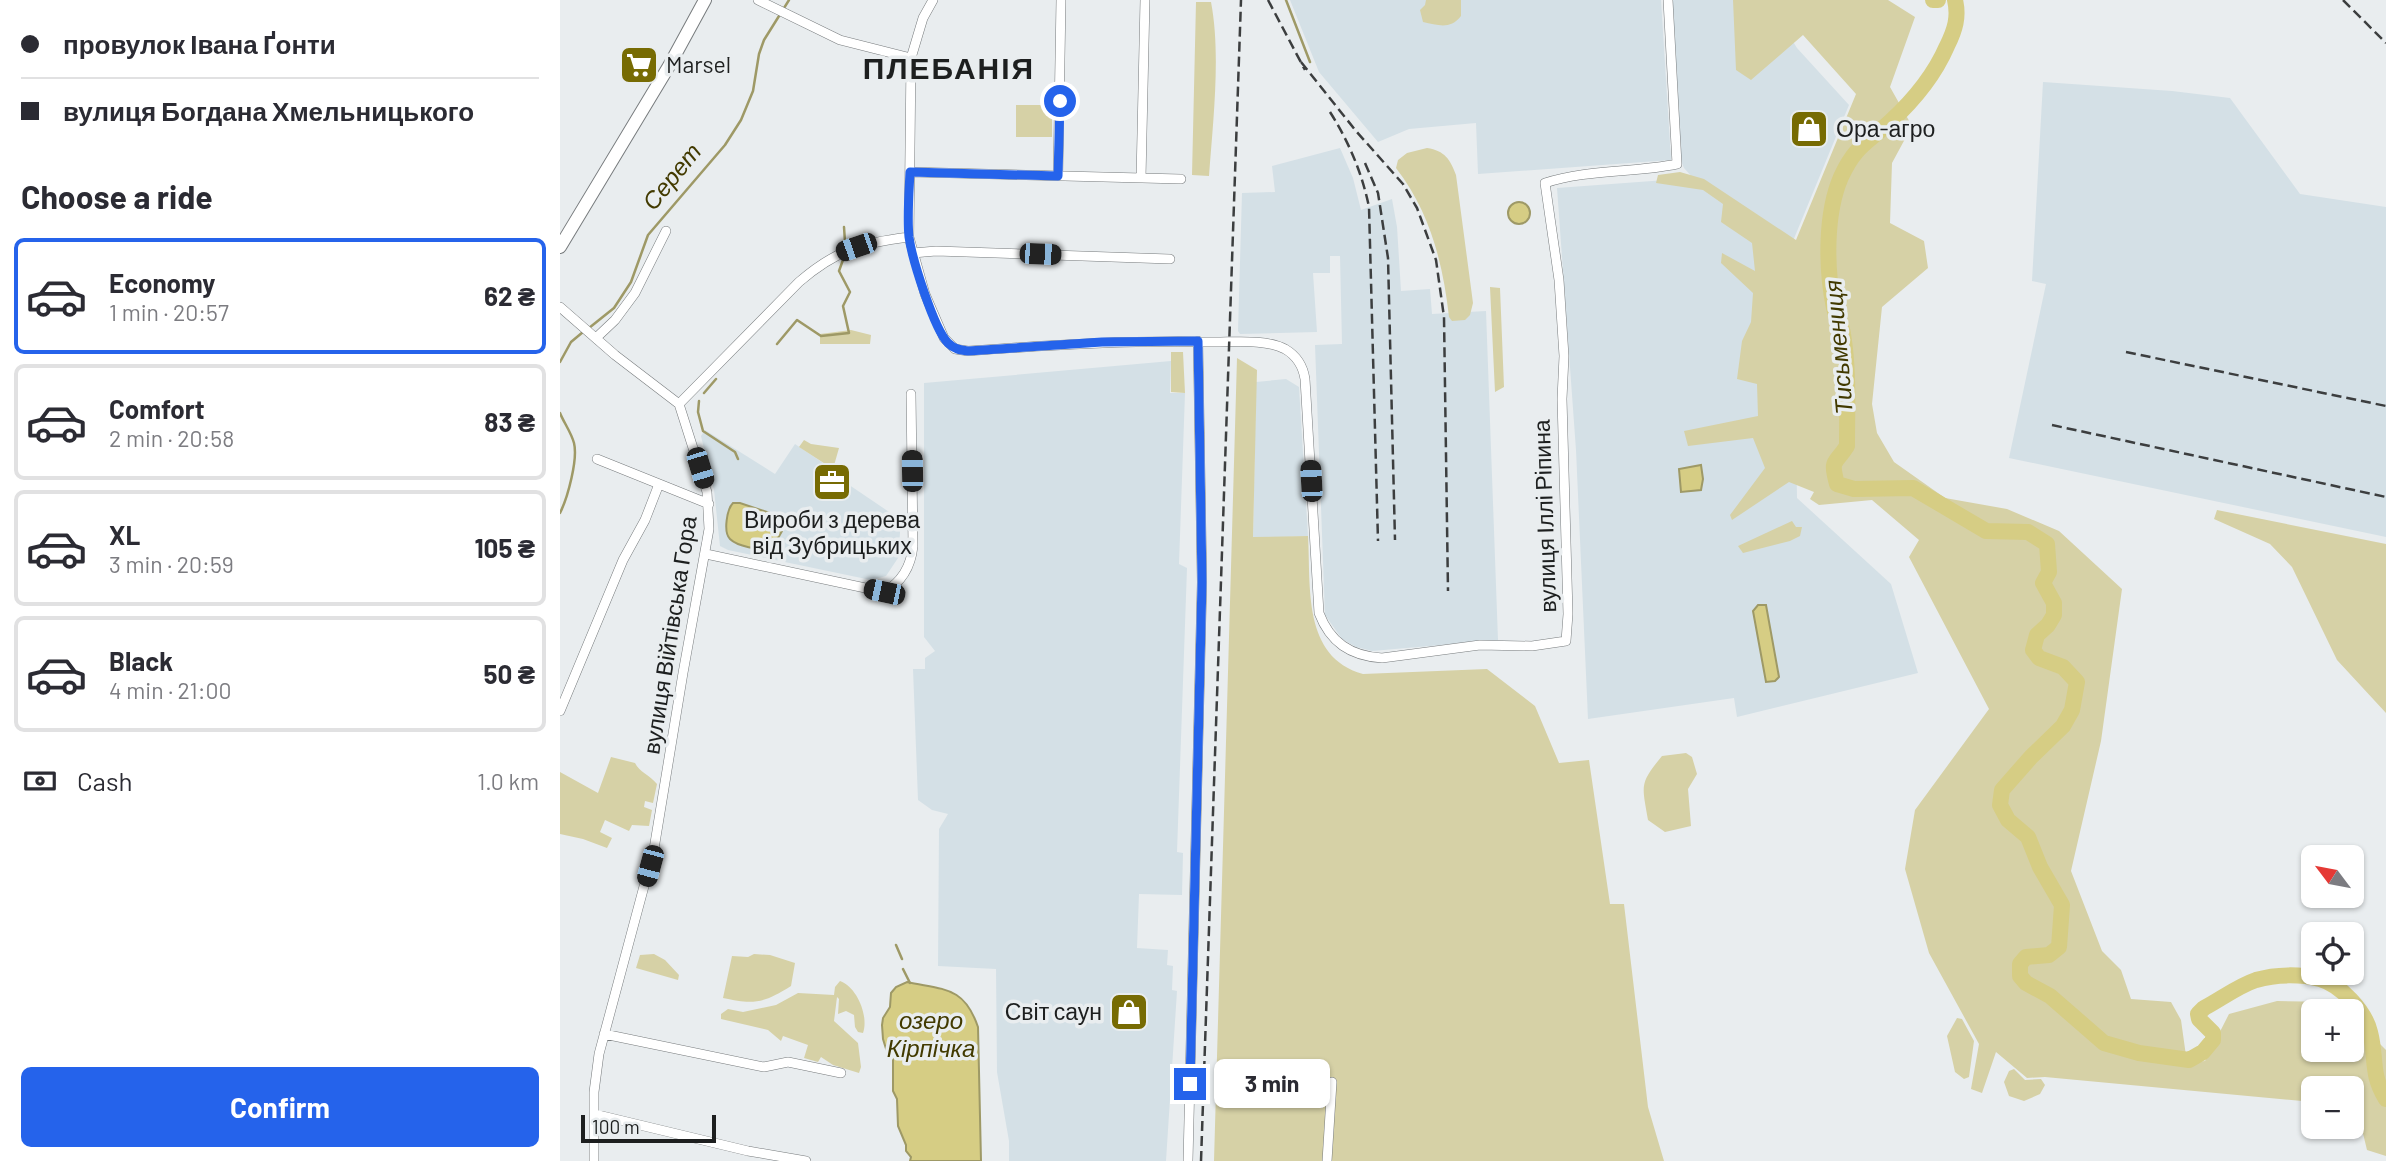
<!DOCTYPE html>
<html lang="en">
<head>
<meta charset="utf-8">
<style>
  body { margin:0; font-family:Barlow,sans-serif; background:#f7f7f7; color:#2b2b33; height:100vh; display:flex; flex-direction:column; font-size:26px; white-space:nowrap }
  * { box-sizing:border-box; margin:0 }
  p { font-size:23px; color:#7c7c81 }
  .icon { flex:none; width:38px; height:38px; fill:none; stroke:currentColor; stroke-width:2; stroke-linecap:round; stroke-linejoin:round }
  .map { position:relative; flex:1; overflow:hidden }
  .details { display:flex; flex-direction:column; background:#fff; width:560px }
  .details>* { flex:none }
  .top-card { display:grid; align-content:center; height:154px; padding:0 21px; background:#fff }
  .needle { width:46px; rotate:302deg }
  .tools { position:absolute; left:1741px; top:845px; display:grid; gap:14px }
  .tools a { display:grid; place-items:center; width:63px; height:63px; border-radius:10px; background:#fff; box-shadow:0 2px 5px #0004; font-size:35px }
  .scale { position:absolute; left:21px; bottom:18px; width:135px; box-sizing:border-box; padding-left:7px; border:4px solid #1d1f1f; border-top:0; font-size:19px; line-height:24px; white-space:nowrap; color:#1d1f1f; -webkit-text-stroke:5px #e9edef; paint-order:stroke }
  .end { position:absolute; width:32px; height:32px; margin:-16px; border:9px solid #2563eb; background:#fff; box-shadow:0 0 0 4px #fff }
  .from { border-radius:50% }
  .bubble { position:absolute; height:49px; border-radius:10px; background:#fff; box-shadow:0 2px 5px #0004; font-size:23px; font-weight:700; line-height:49px; text-align:center }
  .car { position:absolute; width:21px; height:42px; margin:-21px -10px; border-radius:9px; box-shadow:0 0 5px 2px #0007; background:linear-gradient(#222 24%,#8ab4d8 0 40%,#222 0 76%,#8ab4d8 0 86%,#222 0) }
  .top-card b { display:flex; align-items:center; gap:24px; height:66px; font-size:26px }
  .top-card b+b { border-top:2px solid #e1e1e2 }
  .top-card i { width:18px; height:18px; background:#2b2b33 }
  ul { padding:0; list-style:none }
  li { display:flex; align-items:center; gap:21px; height:116px; margin:0 14px 10px; padding:0 7px; border:4px solid #e1e1e2; border-radius:10px }
  li div { flex:1 }
  li b { display:block; font-size:26px }
  li em { font-style:normal; font-weight:700 }
  li.active { border-color:#2563eb }
  li>.icon { width:63px; height:63px; stroke-width:1.5 }
  h2 { padding:0 21px; font-size:32px; line-height:84px }
  .pay { display:flex; align-items:center; gap:18px; height:77px; padding:0 21px; font-size:26px }
  .pay p { margin-inline-start:auto }
  .button { display:flex; gap:14px; margin-top:auto; padding:14px 21px }
  .button a { flex:1; height:80px; border-radius:10px; background:#2563eb; color:#fff; font-size:28px; font-weight:700; line-height:80px; text-align:center }
  main { display:flex; flex:1; min-height:0 }
  .map>svg:first-child { display:block }
  .built { fill:#d4e0e6 }
  .green { fill:#d6d1a6; fill-rule:evenodd }
  .water { fill:#d6cd84; stroke:#9e9966; stroke-width:2 }
  .lines { fill:none; stroke-linecap:round; stroke-linejoin:round }
  .stream { stroke:#9e9966; stroke-width:2.5 }
  .river { stroke:#d6cd84; stroke-width:16 }
  .minor-casing { stroke:#777b7d; stroke-width:10 }
  .major-casing { stroke:#777b7d; stroke-width:14 }
  .minor { stroke:#fff; stroke-width:9 }
  .major { stroke:#fff; stroke-width:12 }
  .rail { stroke:#3c3e3f; stroke-width:2.5; stroke-dasharray:10 5; stroke-linecap:butt }
  .route { stroke:#2563eb; stroke-width:9 }
  .labels { text-anchor:middle; stroke-width:7; stroke-linejoin:round; paint-order:stroke }
  .poi-label { font-size:23px; fill:#1d1f1f; stroke:#e9edef; text-anchor:start }
  .street-label { font-size:23px; fill:#1d1f1f; stroke:#e9edef }
  .water-label { font-size:24px; font-style:italic; fill:#423a00; stroke:#e9edef }
  .district-label { font-size:30px; font-weight:bold; letter-spacing:2px; fill:#1d1f1f; stroke:#e9edef }
</style>
</head>
<body>
<main>
<section class="details">
<div class="top-card">
<b><i class="from"></i>провулок Івана Ґонти</b>
<b><i></i>вулиця Богдана Хмельницького</b>
</div>
<h2>Choose a ride</h2>
<ul>
<li class="active"><svg class="icon" aria-label="car" viewBox="0 0 24 24"><path d="M5 17H2v-5l4-1 3-4h7l3 4 3 1v5h-3M9 17h6M6 11h13"/><circle cx="7" cy="17" r="2"/><circle cx="17" cy="17" r="2"/></svg><div><b>Economy</b><p>1 min · 20:57</p></div><em>62 ₴</em></li>
<li><svg class="icon" aria-label="car" viewBox="0 0 24 24"><path d="M5 17H2v-5l4-1 3-4h7l3 4 3 1v5h-3M9 17h6M6 11h13"/><circle cx="7" cy="17" r="2"/><circle cx="17" cy="17" r="2"/></svg><div><b>Comfort</b><p>2 min · 20:58</p></div><em>83 ₴</em></li>
<li><svg class="icon" aria-label="car" viewBox="0 0 24 24"><path d="M5 17H2v-5l4-1 3-4h7l3 4 3 1v5h-3M9 17h6M6 11h13"/><circle cx="7" cy="17" r="2"/><circle cx="17" cy="17" r="2"/></svg><div><b>XL</b><p>3 min · 20:59</p></div><em>105 ₴</em></li>
<li><svg class="icon" aria-label="car" viewBox="0 0 24 24"><path d="M5 17H2v-5l4-1 3-4h7l3 4 3 1v5h-3M9 17h6M6 11h13"/><circle cx="7" cy="17" r="2"/><circle cx="17" cy="17" r="2"/></svg><div><b>Black</b><p>4 min · 21:00</p></div><em>50 ₴</em></li>
</ul>
<div class="pay"><svg class="icon" aria-label="cash" viewBox="0 0 24 24"><path d="M3 7h18v10H3z"/><circle cx="12" cy="12" r="2"/></svg>Cash<p>1.0 km</p></div>
<div class="button"><a>Confirm</a></div>
</section>
<div class="map">
<svg width="1826" height="1161" viewBox="0 0 1826 1161">
  <rect width="100%" height="100%" fill="#e9edef"/>
  <path class="built" d="M730,0H1101L1111,160L918,174L916,123L849,129L818,142L759,72Z
    M1112,0H1207L1237,48L1289,105L1233,241L1237,498L1331,584L1358,673L1177,717L1174,698L1028,719L1016,450L997,188L1133,178L1124,168L1119,156Z
    M1483,82L1612,91L1670,98L1740,194L1826,207V537L1449,458L1486,284L1472,281Z
    M780,148L793,178L801,210L832,199L837,227L841,291L870,289L872,314L926,311L938,640L812,651L796,647L782,639L765,615L755,345L782,344L780,256H770V273H753L757,332L680,334L678,331L682,193L715,192L712,166Z
    M611,361L610,393H625L619,564L627,568L617,852L623,853L622,895L579,894L577,948L608,950L607,965L613,966L612,990L617,991L606,1161H449V1141L437,1072L436,969L378,966L379,829L388,814L372,810L358,800L353,669H365V658L375,651L364,637V383Z
    M726,379L739,387L748,536L693,538L696,382Z
    M145,430L215,474L235,444L275,471L273,474L341,520L338,558L326,576L311,580L168,550L160,546L154,490L141,436Z"/>
  <path class="green" d="M866,0H901V16C890,30 878,25 863,22L860,10L865,5Z
    M1173,0H1328L1355,17L1330,87L1352,126L1332,163L1330,223L1364,241L1368,268L1322,307L1312,404L1317,433L1334,462L1385,498L1447,509L1499,531L1562,589L1541,741L1511,871L1542,951L1561,970L1571,999L1611,1002L1621,1020L1627,1063L1645,1061L1669,1014L1717,1001L1778,1002L1788,1011L1754,1012V1050H1792V1016L1826,1050V1156L1807,1150L1792,1088H1754L1753,1102L1485,1077L1467,1078L1436,1052L1422,1093L1411,1089L1419,1044L1369,953L1345,869L1355,810L1429,709L1349,557L1359,540L1312,500L1259,505L1250,499L1254,492L1229,482L1172,520L1170,515L1205,468L1193,438L1128,446L1124,431L1198,416L1197,384L1177,379L1182,341L1191,322L1193,293L1161,263L1162,253L1195,271L1192,243L1161,222L1163,204L1143,190L1096,183L1098,175L1120,172L1144,179L1236,240L1296,94L1243,35L1191,80L1176,70Z
    M636,2H651C661,54 653,122 649,176L632,175Z
    M456,105H492V137H456Z
    M867,148C885,151 890,159 896,175L913,303L910,315L905,320L892,321L889,317C883,263 870,212 836,168L838,160L847,153Z
    M930,287L940,288L944,387L935,392Z
    M291,330L311,335L310,344H260V334Z
    M611,352H623L625,393L611,392Z
    M677,358L697,370L693,537L748,536C751,586 742,657 803,674L927,669L975,706L999,763L1029,760L1050,904H1064L1088,1107L1104,1161H654ZM707,1075L764,1077L763,1108L706,1106Z
    M244,440L251,444L279,448L273,469L239,447Z
    M1657,510L1826,544V713L1777,660L1732,567L1710,544L1654,519Z
    M1232,521L1236,527H1242L1240,536L1230,541L1183,553L1178,546Z
    M1126,753L1132,757L1137,774L1128,789L1131,826L1105,832L1088,820C1082,785 1079,784 1102,756Z
    M51,757L75,763C79,772 90,775 97,784L93,803L85,801L84,807L92,810L89,826L72,825L69,831L45,820L40,832L52,838L47,848L23,839L0,834V772L38,793Z
    M94,954L105,960L119,975L118,980L76,968L80,955Z
    M194,954L210,955L235,963L231,986C204,1003 194,1005 163,998L172,956L188,957Z
    M280,981C297,987 309,1016 303,1033L298,1032L295,1027L294,1015L286,1011L278,1014L279,999L277,997L274,1021L298,1043L301,1067L299,1073L273,1065L261,1057L258,1062L244,1058L248,1045L223,1036L221,1041L208,1030L161,1019V1014L168,1009L183,1012L216,1005L238,993L274,995L275,987Z
    M1397,1018L1402,1019L1414,1041L1409,1077L1404,1079L1395,1072L1387,1036Z
    M1454,1069L1465,1080L1481,1079L1485,1085L1480,1094L1464,1101L1449,1096L1444,1082L1449,1071Z"/>
  <path class="water" d="M948 213a11 11 0 1 1 22 0a11 11 0 1 1-22 0Z
    M1141,465L1143,479L1141,490L1121,492L1119,469Z
    M173,503H180L216,515L222,531C219,537 215,545 208,548C200,551 177,546 170,539C163,532 167,509 173,503Z
    M1198,605H1206L1219,677L1215,681L1206,682L1193,611Z
    M347,982C384,990 404,986 418,1027L421,1161H350L351,1157L346,1151V1145L338,1126L337,1099L333,1091V1059L327,1052L323,1039L322,1025L323,1018L330,1007L331,993L336,987Z"/>
  <g class="lines">
    <path class="stream" d="M726,0L750,62
      M284,227L285,242
      M29,328L54,308L71,282L88,235L165,145L181,120L193,91L199,54L204,40L229,0
      M217,344L237,320L261,336L289,333L283,306L290,292L279,271L284,257
      M0,362L11,342L23,332
      M144,393L156,379
      M139,401L138,412L143,431L175,452L178,459
      M0,413C4,423 11,432 14,443C18,459 8,497 0,513
      M336,945L342,959
      M343,969L350,983"/>
    <path class="river" d="M1373,0H1378
      M1395,0C1399,17 1395,30 1387,46C1374,76 1354,100 1330,122C1307,143 1295,146 1281,177C1265,214 1266,269 1274,308C1276,317 1282,325 1283,334C1289,370 1287,409 1287,446C1275,465 1270,458 1277,484L1294,489L1353,488L1426,531L1468,532L1487,544L1489,572L1483,583L1494,603V615L1488,625L1477,635L1473,650L1479,658L1503,667L1517,682L1512,710L1503,726L1471,757L1442,790L1440,805L1448,820L1468,837L1480,867L1502,905L1499,947L1489,955L1466,957L1460,964V976L1466,983L1490,996L1544,1043L1579,1053L1629,1060L1643,1052L1653,1040V1033L1639,1019L1638,1014L1644,1008C1661,999 1678,986 1696,980C1716,974 1741,974 1760,979C1781,985 1805,1011 1810,1032C1817,1059 1810,1073 1826,1099"/>
    <defs>
      <path id="minor" d="M198,0L280,40L351,58
        M373,0L363,18L351,58L349,237L365,294L384,338L395,349L408,351C490,345 572,340 656,342C676,342 706,339 725,349C737,356 743,366 745,379L759,613C770,642 790,656 822,658L920,645L972,646L1006,641L1008,614L1002,399L1004,356L999,280L985,183C1027,169 1074,173 1117,164L1108,0
        M350,172L621,179
        M498,176L501,0
        M581,178L585,0
        M353,253L376,251L610,259
        M0,307L55,355L119,404
        M36,338L55,320L75,293L106,231
        M119,404L239,282C276,250 301,243 349,237
        M37,459L149,504
        M146,554L324,592C342,582 351,566 353,546L351,394
        M0,711L63,560L85,520L99,484
        M44,1034L204,1067L228,1062L281,1073
        M34,1114L188,1151L246,1161
        M34,1161V1092L39,1054L94,849L123,673L149,529L147,492L119,404
        M628,1161L642,582L638,341
        M767,1161L772,1082"/>
      <path id="major" d="M0,247L109,66L145,0"/>
    </defs>
    <use href="#minor" class="minor-casing"/>
    <use href="#major" class="major-casing"/>
    <use href="#minor" class="minor"/>
    <use href="#major" class="major"/>
    <path class="rail" d="M708,0L745,70
      M1783,0L1826,43
      M741,62L796,131L843,184L857,208L876,260L884,317L888,591
      M770,112C789,142 802,173 809,207L818,541
      M805,163L818,193L828,258L835,540
      M1566,352L1826,406
      M1492,425L1826,497
      M641,1161L681,0"/>
  </g>
  <g class="lines">
    <path class="route" d="M500,101L498,176L350,172C349,193 347,217 349,237C352,259 374,329 388,343C394,349 400,350 408,351L542,342L638,341L642,582L630,1084"/>
  </g>
  <defs>
    <symbol id="supermarket-square" viewBox="-11 -11 22 22"><rect x="-9" y="-9" width="18" height="18" rx="4" fill="#776b03" stroke="#e9edef"/><path d="M-6-5.5h2.5l.6 2H6L4.5 2H-2.5L-4.4-4H-6ZM-1.5 3.2a1.3 1.3 0 1 0 .1 0ZM3 3.2a1.3 1.3 0 1 0 .1 0Z" fill="#fff"/></symbol>
    <symbol id="shop-square" viewBox="-11 -11 22 22"><rect x="-9" y="-9" width="18" height="18" rx="4" fill="#776b03" stroke="#e9edef"/><path d="M-5-2.5h2.3a2.7 3.5 0 0 1 5.4 0H5L5.5 6h-11ZM-1.5-2.5h3a1.5 2.3 0 0 0-3 0Z" fill="#fff"/></symbol>
    <symbol id="office-square" viewBox="-11 -11 22 22"><rect x="-9" y="-9" width="18" height="18" rx="4" fill="#776b03" stroke="#e9edef"/><path d="M-6-3h4V-5.5h4V-3h4V5H-6ZM-1-4.5V-3h2v-1.5ZM-6 0V1H6V0Z" fill="#fff"/></symbol>
  </defs>
  <g fill-rule="evenodd">
    <use href="#supermarket-square" x="57" y="43" width="44" height="44"/>
    <use href="#shop-square" x="1227" y="107" width="44" height="44"/>
    <use href="#office-square" x="250" y="460" width="44" height="44"/>
    <use href="#shop-square" x="547" y="990" width="44" height="44"/>
  </g>
  <g class="labels">
    <g class="poi-label">
      <text x="106" y="73">Marsel</text>
      <text x="1276" y="137">Ора-агро</text>
      <text x="272" y="528" text-anchor="middle">Вироби з дерева<tspan x="272" dy="26">від Зубрицьких</tspan></text>
      <text x="542" y="1020" text-anchor="end">Світ саун</text>
    </g>
    <g class="street-label">
      <text transform="translate(985 516) rotate(-92)" y="8">вулиця Іллі Ріпина</text>
      <text transform="translate(110 635) rotate(-81)" y="8">вулиця Війтівська Гора</text>
    </g>
    <g class="water-label">
      <text transform="translate(112 177) rotate(-51)" y="8">Серет</text>
      <text transform="translate(1279 347) rotate(-95)" y="8">Тисьмениця</text>
      <text x="371" y="1029">озеро<tspan x="371" dy="28">Кірпічка</tspan></text>
    </g>
    <g class="district-label">
      <text x="389" y="79">ПЛЕБАНІЯ</text>
    </g>
  </g>
</svg>
<div class="tools">
<a><svg class="needle" viewBox="-14 -14 28 28"><path d="M0-13l5 13h-10z" fill="#e53935"/><path d="M0 13l5-13h-10z" fill="#7c7c81"/></svg></a>
<a><svg class="icon" aria-label="locate" viewBox="0 0 24 24"><circle cx="12" cy="12" r="6"/><path d="M12 2v4M12 18v4M2 12h4M18 12h4"/></svg></a>
<a>+</a>
<a>−</a>
</div>
<div class="scale">100 m</div>
<i class="end from" style="left:500px;top:101px"></i>
<i class="end" style="left:630px;top:1084px"></i>
<div class="bubble" style="left:654px;top:1059px;width:116px">3 min</div>
<i class="car" style="left:296px;top:247px;rotate:251deg"></i>
<i class="car" style="left:480px;top:254px;rotate:92deg"></i>
<i class="car" style="left:140px;top:468px;rotate:163deg"></i>
<i class="car" style="left:352px;top:471px;rotate:359deg"></i>
<i class="car" style="left:751px;top:481px;rotate:357deg"></i>
<i class="car" style="left:324px;top:592px;rotate:282deg"></i>
<i class="car" style="left:90px;top:866px;rotate:195deg"></i>
</div>
</main>
</body>
</html>
